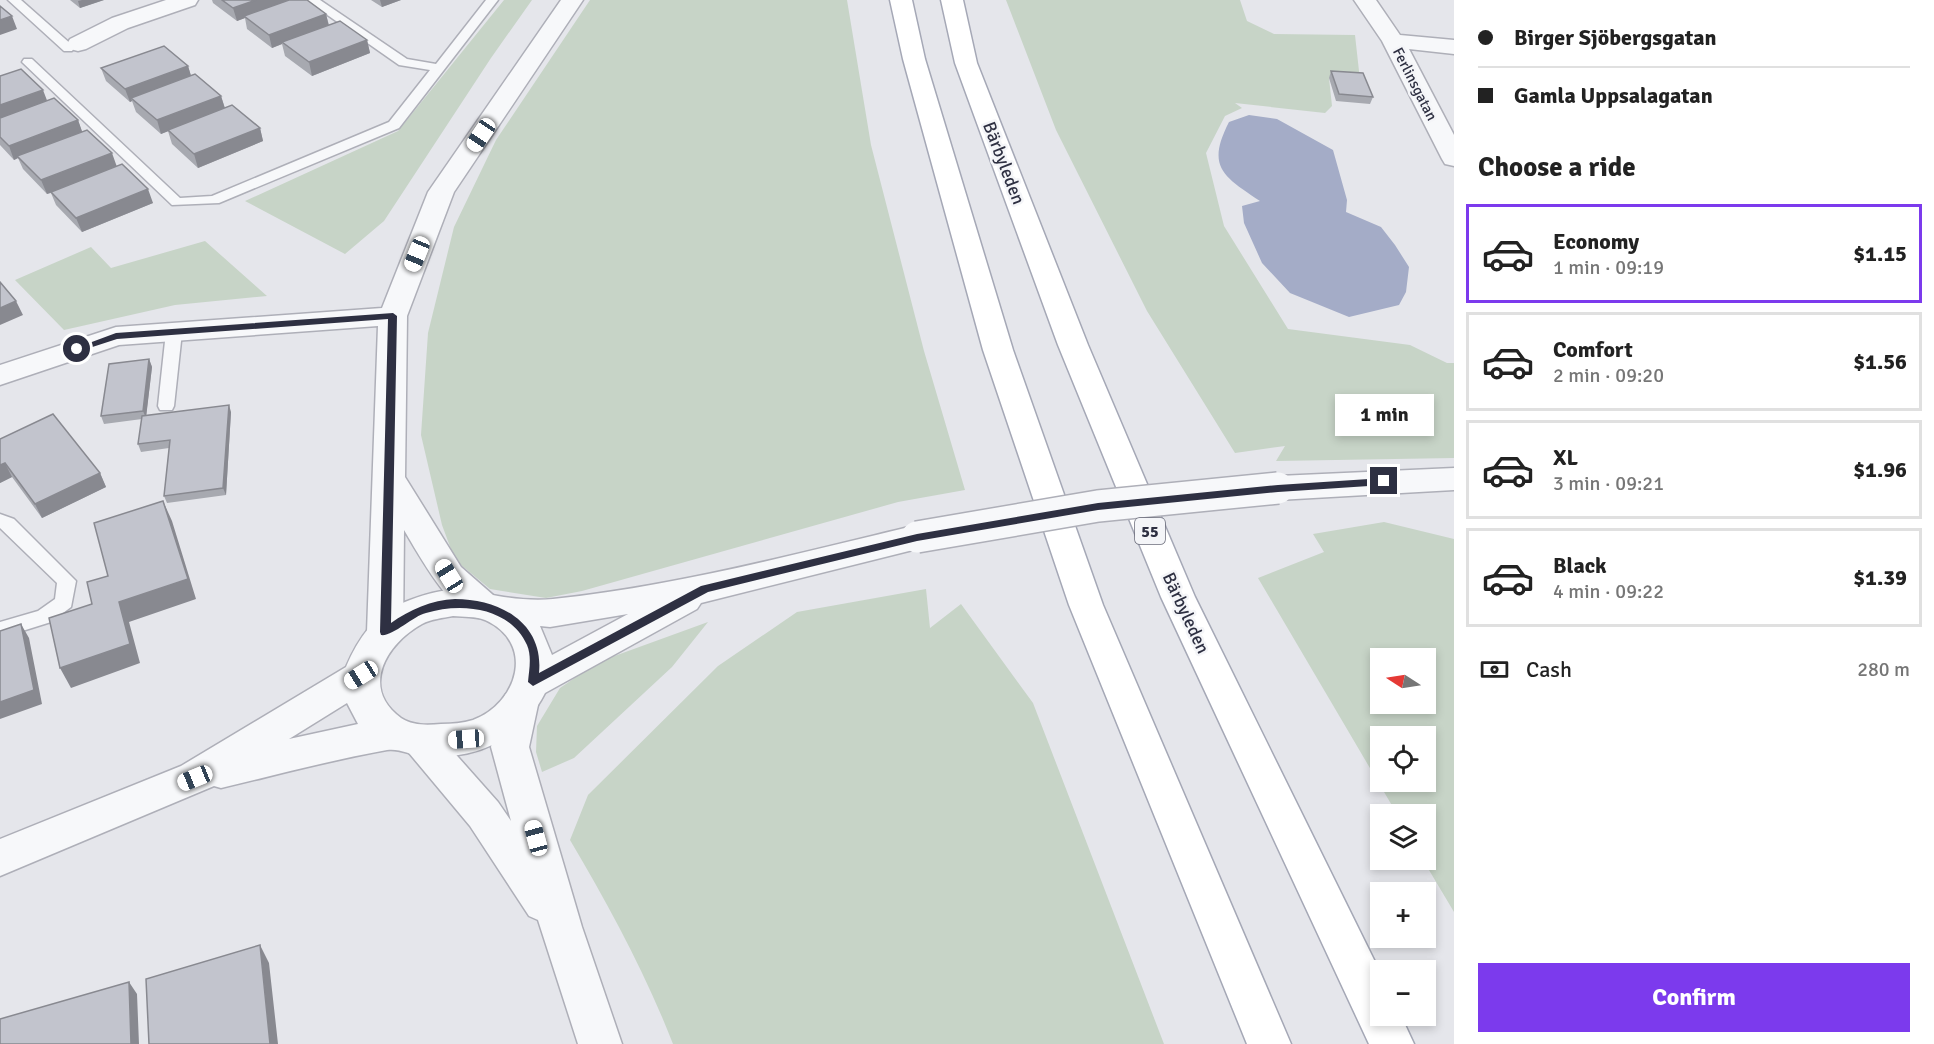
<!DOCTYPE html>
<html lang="en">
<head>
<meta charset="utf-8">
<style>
  body { margin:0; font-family:Signika,sans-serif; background:#f2f2f2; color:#222; height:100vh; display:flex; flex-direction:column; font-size:22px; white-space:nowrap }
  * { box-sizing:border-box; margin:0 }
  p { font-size:20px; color:#767676 }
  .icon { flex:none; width:33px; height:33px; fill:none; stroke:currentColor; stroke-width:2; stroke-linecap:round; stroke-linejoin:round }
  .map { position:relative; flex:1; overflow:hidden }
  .sheet { display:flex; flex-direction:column; background:#fff; width:480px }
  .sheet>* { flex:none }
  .hud { display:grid; align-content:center; height:132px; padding:0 24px; background:#fff }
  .needle { width:39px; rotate:282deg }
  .tools { position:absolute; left:1370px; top:648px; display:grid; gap:12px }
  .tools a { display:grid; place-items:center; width:66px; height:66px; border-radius:0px; background:#fff; box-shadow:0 3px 9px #0003; font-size:30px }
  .end { position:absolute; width:27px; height:27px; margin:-14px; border:8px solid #2e3042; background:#fff; box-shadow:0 0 0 3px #fff }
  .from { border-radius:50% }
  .bubble { position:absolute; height:42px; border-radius:0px; background:#fff; box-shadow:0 3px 9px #0003; font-size:20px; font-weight:700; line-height:42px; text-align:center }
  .car { position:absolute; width:18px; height:36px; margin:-18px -9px; border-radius:8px; box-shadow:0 0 4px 2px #0007; background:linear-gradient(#fff 24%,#345 0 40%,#fff 0 76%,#345 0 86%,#fff 0) }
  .hud b { display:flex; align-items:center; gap:21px; height:57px; font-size:22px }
  .hud b+b { border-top:2px solid #e0e0e0 }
  .hud i { width:15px; height:15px; background:#222 }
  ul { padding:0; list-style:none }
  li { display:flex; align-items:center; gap:18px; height:99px; margin:0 12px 9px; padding:0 12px; border:3px solid #e0e0e0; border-radius:0px }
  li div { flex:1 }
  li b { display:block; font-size:22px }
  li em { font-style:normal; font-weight:700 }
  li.active { border-color:#7c3aed }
  li>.icon { width:54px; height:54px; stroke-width:1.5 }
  h2 { padding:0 24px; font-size:27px; line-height:72px }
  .pay { display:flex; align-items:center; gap:15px; height:66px; padding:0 24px; font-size:22px }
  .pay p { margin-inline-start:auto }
  .primary-button { display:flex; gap:12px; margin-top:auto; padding:12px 24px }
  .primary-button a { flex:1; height:69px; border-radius:0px; background:#7c3aed; color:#fff; font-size:24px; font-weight:700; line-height:69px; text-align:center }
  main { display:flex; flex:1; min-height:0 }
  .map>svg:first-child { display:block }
  .green { fill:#c7d4c7; fill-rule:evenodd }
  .water { fill:#a4acc7 }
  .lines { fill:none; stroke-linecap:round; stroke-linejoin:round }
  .service-casing { stroke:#aeafb8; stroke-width:3 }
  .minor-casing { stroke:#aeafb8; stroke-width:3 }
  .tertiary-casing { stroke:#aeafb8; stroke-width:3 }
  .primary-casing { stroke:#a5a8b6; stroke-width:3 }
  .service { fill:#f7f8fa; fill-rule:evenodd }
  .minor { fill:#f7f8fa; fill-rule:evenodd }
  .tertiary { fill:#f7f8fa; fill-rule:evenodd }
  .primary { fill:#fff; fill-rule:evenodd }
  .tertiary-bridge-casing { stroke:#aeafb8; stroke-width:34; stroke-linecap:butt }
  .tertiary-bridge { stroke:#f7f8fa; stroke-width:31 }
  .wall { fill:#a7a9b0 }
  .shaded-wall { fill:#888990 }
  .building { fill:#c2c4cd; stroke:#888990; stroke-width:1.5 }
  .route { fill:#2e3042 }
  .labels { text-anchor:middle; stroke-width:5; stroke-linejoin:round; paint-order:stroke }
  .far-street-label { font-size:15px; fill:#2e3042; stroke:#f4f5f8 }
  .shield { fill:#f4f5f8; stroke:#696b79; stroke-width:1.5 }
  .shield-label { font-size:16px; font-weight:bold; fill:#2e3042 }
  .street-label { font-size:18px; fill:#2e3042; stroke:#f4f5f8 }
</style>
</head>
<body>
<main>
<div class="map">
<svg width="1454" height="1044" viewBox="0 0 1454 1044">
  <rect width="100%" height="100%" fill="#e5e6eb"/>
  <path class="green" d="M504,0H532L491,58L384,221L345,254L245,201L398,131Z
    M590,0H847L871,145L924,351L965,490L898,502L582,591L546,598L490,589L455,560L442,525L421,435L428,333L454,227L496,140Z
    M1006,0H1240L1247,21L1274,34L1355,35L1360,80L1329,78L1332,106L1325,113L1235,103L1242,108L1225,116L1206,153L1224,226L1288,329L1410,345L1447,363H1454V458L1276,461L1285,446L1235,453L1147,311L1056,130Z
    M205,241L267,296L175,305L64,330L15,280L91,247L111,268Z
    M1384,522L1454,539V912L1423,860H1425V814H1397L1258,578L1324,552L1313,534ZM1380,658H1425V704H1380ZM1380,736H1425V782H1380Z
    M926,589L930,628L961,604L1033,703L1164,1044H673C645,972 609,906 570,840L588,795L718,666L797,612Z
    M708,622L672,667L574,758L542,772L536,752L537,726L560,688L598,662Z"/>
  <path class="water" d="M1249,115L1277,119L1333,150L1347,200L1346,212L1381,227L1395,245L1409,267L1406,292L1399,305L1349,317L1290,293L1262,263L1244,223L1242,206L1260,201C1223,176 1206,167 1229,122Z"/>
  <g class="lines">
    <defs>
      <path id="service" d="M8,0H21L72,45L74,48L72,51H64Z
        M306,0H320L407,59L436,64L486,0H498L399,128L219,203L172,205L22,62L24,59H32L180,198L212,196L389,122L430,70L399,65Z
        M174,327L182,332L174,406L172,410H160L158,406L166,332Z
        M0,514L14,519L76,581L71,607L51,622L0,638V622L38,611L55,599L57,583L0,528Z"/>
      <path id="minor" d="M166,0H198L195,5L128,28L86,49L78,51L70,49L67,44L70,39L112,18Z
        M561,0H583L454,192L407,316L405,477L461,567L493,595L498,605L493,615C489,616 484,618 480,618C451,615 418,553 404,530L403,632L398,642L385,646L372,642L367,632L378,326L119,345L0,385V365L116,327L382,308L428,192Z
        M1354,0H1376L1400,35L1454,40V54L1409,49L1454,135V166L1445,164L1442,159L1382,41Z
        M519,690L532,694L538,705L529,747L582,927L622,1044H578L538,920L529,916L470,826L409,753L403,742L409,731L422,726L435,731L498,802L511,821L491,747L500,705L506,694Z"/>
      <path id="tertiary" d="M1454,468V490L1278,500L1267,496L1262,488L1267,480L1278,476Z
        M917,525L929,528L934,537L929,546L701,603L697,609L545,693C521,740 475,761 422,756C410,755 399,748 387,750C331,760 276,775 221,788L214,786L0,876V839L181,766L346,667C358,639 375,613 405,602C420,596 438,590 454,590C469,589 483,594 498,596C515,599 536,601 553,599C676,586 796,554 917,525ZM628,614L552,655L540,626L550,627ZM453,616C463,617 475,616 485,620C536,643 518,703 473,720C463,723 451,724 441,724C428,725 413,726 401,718C360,688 386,644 422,624C431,619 443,618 453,616ZM347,703L358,724L289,739Z"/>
      <path id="primary" d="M890,0H912L925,59L1013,350L1103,605L1291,1044H1247L1069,605L983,350L903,59Z
        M941,0H963L977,63L1088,345L1195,597L1380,972V1016H1401L1414,1044H1369L1161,597L1058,345L955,63Z"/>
    </defs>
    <use href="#service" class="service-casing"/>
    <use href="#minor" class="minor-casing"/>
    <use href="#tertiary" class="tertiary-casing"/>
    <use href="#primary" class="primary-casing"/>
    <use href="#service" class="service"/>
    <use href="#minor" class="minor"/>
    <use href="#tertiary" class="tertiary"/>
    <use href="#primary" class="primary"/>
    <defs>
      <path id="tertiary-bridge" d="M917,537L1098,506L1278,488"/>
    </defs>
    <use href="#tertiary-bridge" class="tertiary-bridge-casing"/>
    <use href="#tertiary-bridge" class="tertiary-bridge"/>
  </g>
  <path class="wall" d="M70,0H104L80,8Z
    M212,0H307L326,14L329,25L367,40L370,53L312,76L285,56L282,44L272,48L247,29L245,18L237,21L213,3Z
    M371,0H401L382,7Z
    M188,66L191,76L221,96L225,108L260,128L263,141L198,168L172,144L168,131L161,134L136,112L132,101L130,102L106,81L101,68Z
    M1331,71L1373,97L1370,104L1336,101L1329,78Z
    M0,76L47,101L78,120L82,132L153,203L82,232L56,205L51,193L47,194L23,169L18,158L14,160L0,145Z
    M149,359L152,367L146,416L231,412L226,495L167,503L164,496L169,448L141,452L138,444L142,419L104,424L101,416Z
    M0,439L100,473L106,487L42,518L12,477L0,483Z"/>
  <path class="shaded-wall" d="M82,0H104L80,8L78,1Z
    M256,0H292L244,16L245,18L237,21L233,8Z
    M380,0H401L382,7Z
    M326,14L329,27L282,42V44L272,48L269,35Z
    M12,16L17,29L0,35V20Z
    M367,40L370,53L312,76L309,62Z
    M188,66L192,79L131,98L132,101L130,102L125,89Z
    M43,90L48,103L0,121V105Z
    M221,96L225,109L161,134L157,120Z
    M78,120L83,134L17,156L18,158L14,160L9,146Z
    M260,128L263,141L198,168L194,154Z
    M112,153L117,167L47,194L41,180Z
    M148,189L153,203L82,232L76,218Z
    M16,301L23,315L0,325V308Z
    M149,359L152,367L146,418L143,411Z
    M229,405L231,412L226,495L223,488Z
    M5,463L12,477L0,483V465Z
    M100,473L106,487L42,518L35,504Z
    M163,501L172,521L196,599L129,622L140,663L71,688L60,668L119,602Z
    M21,624L29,638L42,704L0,719V702Z
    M260,945L269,963L278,1044H270Z
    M129,982L137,994L139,1044H131Z"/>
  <path class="building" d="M222,0H256L233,8Z
    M289,0H307L326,14L269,35L244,16Z
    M0,6L12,16L0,20Z
    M340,21L367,40L309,62L282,42Z
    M164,46L188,66L125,89L101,68Z
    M21,69L43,90L0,105V76Z
    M1331,71L1363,73L1373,97L1339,94Z
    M195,74L221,96L157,120L131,98Z
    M54,98L78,120L9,146L0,137V118Z
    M232,105L260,128L194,154L168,130Z
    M87,130L112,153L41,180L17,156Z
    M122,164L148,189L76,218L51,192Z
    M0,282L16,301L0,308Z
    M149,359L143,411L101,416L109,364Z
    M229,405L223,488L164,496L170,440L138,444L142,416Z
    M53,414L100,473L35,504L5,463L0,465V439Z
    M163,501L188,579L119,602L130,644L60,668L49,618L92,604L87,582L108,576L94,523Z
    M21,624L34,690L0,702V631Z
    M260,945L270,1044H149L146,979Z
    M129,982L131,1044H0V1019Z"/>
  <path class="route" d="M393,313L397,316L391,623C409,610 432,600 455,599C500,599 544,623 539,673L701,586L917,534L1098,503L1278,485L1384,478L1389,481L1384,485L1278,492L1098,510L917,541L708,592L533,686L528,682C529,670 532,657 527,645C510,607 461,602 426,613C413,616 392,637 381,635L380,632L388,319L117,339L77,352L73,349L116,333Z"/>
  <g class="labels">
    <g class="far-street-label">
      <text transform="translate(1415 84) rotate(63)" y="5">Ferlinsgatan</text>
    </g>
    <rect class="shield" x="1135" y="518" width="30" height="26" rx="4.5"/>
    <g class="shield-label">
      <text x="1150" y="537">55</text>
    </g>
    <g class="street-label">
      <text transform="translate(1004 163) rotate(69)" y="6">Bärbyleden</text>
      <text transform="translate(1186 613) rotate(65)" y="6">Bärbyleden</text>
    </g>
  </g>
</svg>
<div class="tools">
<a><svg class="needle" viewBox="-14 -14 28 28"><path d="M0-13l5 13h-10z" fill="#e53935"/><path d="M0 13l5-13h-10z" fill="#767676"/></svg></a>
<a><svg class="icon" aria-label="locate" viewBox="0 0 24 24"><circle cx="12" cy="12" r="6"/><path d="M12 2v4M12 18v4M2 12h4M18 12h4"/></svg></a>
<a><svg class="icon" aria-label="layers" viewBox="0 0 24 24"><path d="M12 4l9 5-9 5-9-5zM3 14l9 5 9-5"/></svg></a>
<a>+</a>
<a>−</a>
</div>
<i class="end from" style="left:77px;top:349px"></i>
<i class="end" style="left:1384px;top:481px"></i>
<div class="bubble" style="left:1335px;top:394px;width:99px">1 min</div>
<i class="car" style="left:481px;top:135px;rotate:214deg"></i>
<i class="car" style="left:417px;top:254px;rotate:202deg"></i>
<i class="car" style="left:449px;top:576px;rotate:328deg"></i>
<i class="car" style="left:361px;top:675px;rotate:238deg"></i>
<i class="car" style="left:466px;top:739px;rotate:266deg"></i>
<i class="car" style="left:195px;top:778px;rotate:248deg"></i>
<i class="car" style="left:536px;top:838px;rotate:345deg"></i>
</div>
<section class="sheet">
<div class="hud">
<b><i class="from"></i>Birger Sjöbergsgatan</b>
<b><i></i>Gamla Uppsalagatan</b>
</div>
<h2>Choose a ride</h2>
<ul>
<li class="active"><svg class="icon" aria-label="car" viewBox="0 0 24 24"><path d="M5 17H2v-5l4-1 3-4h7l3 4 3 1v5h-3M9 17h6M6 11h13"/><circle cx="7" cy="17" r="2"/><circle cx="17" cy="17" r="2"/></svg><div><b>Economy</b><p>1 min · 09:19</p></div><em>$1.15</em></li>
<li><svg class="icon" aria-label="car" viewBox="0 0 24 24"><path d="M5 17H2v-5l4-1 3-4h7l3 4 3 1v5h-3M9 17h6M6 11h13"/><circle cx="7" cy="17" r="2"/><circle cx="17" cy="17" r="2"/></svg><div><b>Comfort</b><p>2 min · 09:20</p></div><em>$1.56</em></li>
<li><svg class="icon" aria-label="car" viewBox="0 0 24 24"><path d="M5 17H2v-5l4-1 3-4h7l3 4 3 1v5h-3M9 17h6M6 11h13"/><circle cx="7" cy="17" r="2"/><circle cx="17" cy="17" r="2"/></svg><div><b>XL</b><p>3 min · 09:21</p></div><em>$1.96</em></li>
<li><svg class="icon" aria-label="car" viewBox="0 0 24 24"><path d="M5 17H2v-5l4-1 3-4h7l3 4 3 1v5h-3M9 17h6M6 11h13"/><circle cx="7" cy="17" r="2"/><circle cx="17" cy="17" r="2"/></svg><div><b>Black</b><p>4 min · 09:22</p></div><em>$1.39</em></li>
</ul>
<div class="pay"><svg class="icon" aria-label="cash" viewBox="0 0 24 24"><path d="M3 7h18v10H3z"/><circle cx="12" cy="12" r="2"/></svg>Cash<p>280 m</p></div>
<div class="primary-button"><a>Confirm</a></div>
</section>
</main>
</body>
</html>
